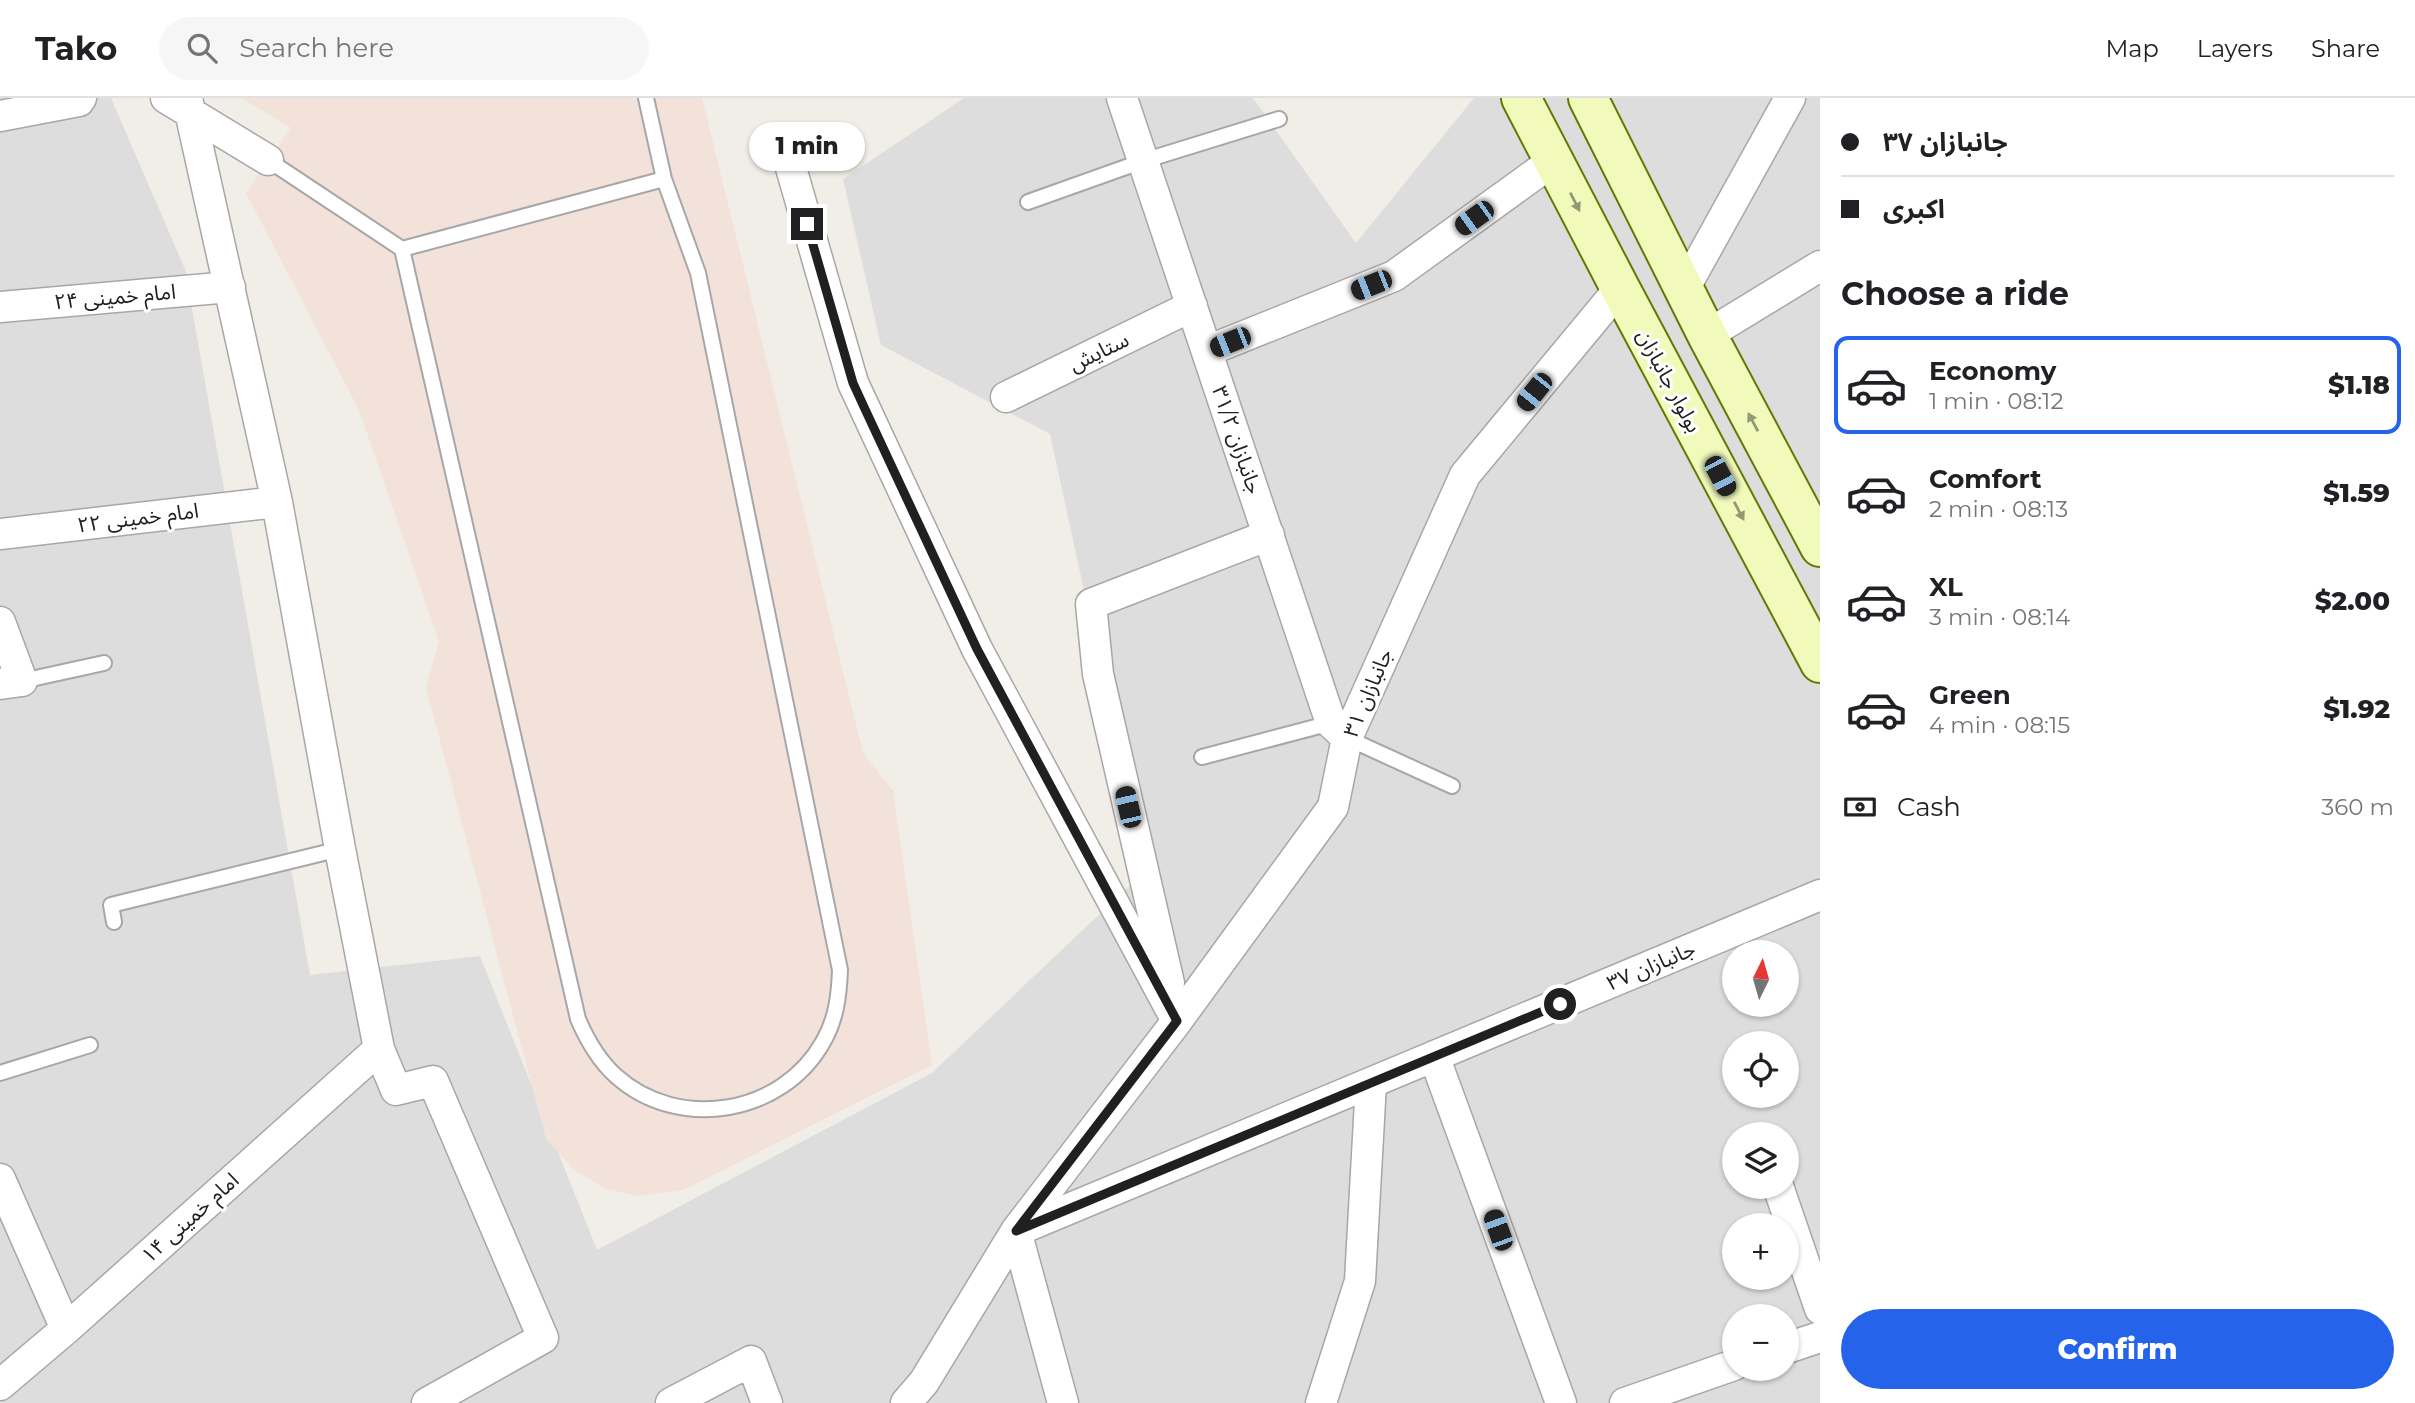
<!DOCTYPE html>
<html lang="en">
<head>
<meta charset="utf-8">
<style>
  body { margin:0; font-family:Montserrat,"Noto Sans Arabic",sans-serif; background:#f6f6f6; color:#202124; height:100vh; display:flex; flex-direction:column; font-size:26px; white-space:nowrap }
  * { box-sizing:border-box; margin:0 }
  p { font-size:23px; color:#757577 }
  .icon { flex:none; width:38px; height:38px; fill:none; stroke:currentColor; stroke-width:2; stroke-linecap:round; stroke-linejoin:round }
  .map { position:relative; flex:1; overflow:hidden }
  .panel { display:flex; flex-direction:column; background:#fff; width:595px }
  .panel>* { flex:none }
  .top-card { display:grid; align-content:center; height:154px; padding:0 21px; background:#fff }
  .needle { width:46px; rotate:5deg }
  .fabs { position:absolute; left:1722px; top:842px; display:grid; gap:14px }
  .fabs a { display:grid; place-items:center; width:77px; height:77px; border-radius:50%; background:#fff; box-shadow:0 2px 5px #0004; font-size:35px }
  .end { position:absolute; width:32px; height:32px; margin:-16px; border:9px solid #202020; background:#fff; box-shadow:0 0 0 4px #fff }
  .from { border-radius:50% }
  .bubble { position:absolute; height:49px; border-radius:24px; background:#fff; box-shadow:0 2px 5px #0004; font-size:23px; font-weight:800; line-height:49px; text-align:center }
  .car { position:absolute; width:21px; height:42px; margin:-21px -10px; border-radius:9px; box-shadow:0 0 5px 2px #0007; background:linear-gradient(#222 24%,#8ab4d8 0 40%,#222 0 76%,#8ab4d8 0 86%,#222 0) }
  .top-card b { display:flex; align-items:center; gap:24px; height:66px; font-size:26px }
  .top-card b+b { border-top:2px solid #e0e0e0 }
  .top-card i { width:18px; height:18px; background:#202124 }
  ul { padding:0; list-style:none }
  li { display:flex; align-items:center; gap:21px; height:98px; margin:0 14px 10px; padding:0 7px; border:4px solid transparent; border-radius:14px }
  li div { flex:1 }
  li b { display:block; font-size:26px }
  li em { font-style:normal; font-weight:800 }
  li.selected { border-color:#2563eb }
  li>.icon { width:63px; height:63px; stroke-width:1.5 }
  h2 { padding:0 21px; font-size:32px; line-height:84px }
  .pay { display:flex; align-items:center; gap:18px; height:77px; padding:0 21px; font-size:26px }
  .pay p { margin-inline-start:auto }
  .button { display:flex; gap:14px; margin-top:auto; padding:14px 21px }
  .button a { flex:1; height:80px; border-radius:42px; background:#2563eb; color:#fff; font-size:28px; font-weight:800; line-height:80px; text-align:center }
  header { display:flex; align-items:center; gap:42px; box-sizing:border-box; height:98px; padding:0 35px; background:#fff; border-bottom:2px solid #e0e0e0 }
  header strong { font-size:33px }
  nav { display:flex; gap:38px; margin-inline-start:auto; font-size:24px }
  .search { width:490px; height:63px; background:#f6f6f6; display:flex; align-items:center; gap:18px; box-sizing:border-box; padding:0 24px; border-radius:38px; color:#757577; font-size:26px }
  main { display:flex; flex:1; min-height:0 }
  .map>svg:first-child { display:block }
  .residential { fill:#dedddd; fill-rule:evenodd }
  .military { fill:#f2e2da }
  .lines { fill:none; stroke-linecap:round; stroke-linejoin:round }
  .lane-casing { stroke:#a7a7a7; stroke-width:18 }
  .street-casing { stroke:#a7a7a7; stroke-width:33 }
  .secondary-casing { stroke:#637905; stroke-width:42 }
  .lane { stroke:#fff; stroke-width:14 }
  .street { stroke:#fff; stroke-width:30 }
  .secondary { stroke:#f1fabb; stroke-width:38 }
  .oneway { fill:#939875 }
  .route { stroke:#202020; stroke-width:9 }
  .labels { text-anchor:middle; stroke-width:6; stroke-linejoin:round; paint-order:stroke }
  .street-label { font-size:21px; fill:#202020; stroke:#fff }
</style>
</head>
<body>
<header>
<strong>Tako</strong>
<div class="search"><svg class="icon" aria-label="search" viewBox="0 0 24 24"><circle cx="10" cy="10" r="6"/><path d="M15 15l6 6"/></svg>Search here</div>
<nav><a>Map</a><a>Layers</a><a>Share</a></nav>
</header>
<main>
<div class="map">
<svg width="1820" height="1305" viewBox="0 0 1820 1305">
  <rect width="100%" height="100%" fill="#f0eee6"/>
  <path class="residential" d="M0,0H111L185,171L310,877L480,858L597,1152L932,975L1145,773L1050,336L881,247L843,81L964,0H1253L1356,145L1474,0H1820V1305H0ZM1734,854H1787V906H1734ZM1734,945H1787V998H1734ZM1734,1036H1787V1088H1734ZM1734,1127H1787V1180H1734ZM1734,1218H1787V1270H1734Z"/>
  <path class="military" d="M241,0H702L863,655L893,693L932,967L683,1092L638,1098L604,1090L574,1072L546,1041L426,590L439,543L359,312L246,95L291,30Z"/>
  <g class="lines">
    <defs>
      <path id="lane" d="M268,62L402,151L664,81
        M1028,104L1143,63L1279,21
        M402,151L578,921C587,942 598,962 616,978C678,1034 782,1017 823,944C836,922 839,898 840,872L698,175L664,81L646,0
        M22,583L104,565
        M1347,640L1452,688
        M1202,659L1331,625
        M114,824L111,807L340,751
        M0,975L90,947"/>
      <path id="street" d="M166,0L268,62
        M187,0L277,404L340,751L379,951L396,992L433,983L543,1240L427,1305
        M1122,0L1331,625L1347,640
        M0,18L79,3L81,0
        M787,56L853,285L977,551L1177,923
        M1684,191L1790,0
        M0,209L230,189
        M1707,237L1820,168
        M1207,253L1394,178L1553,63
        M1006,299L1192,208
        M0,436L277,404
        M0,524L22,583L0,586
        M1169,885L1098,576L1091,506L1269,437
        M1434,958L1561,1305
        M0,1081L66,1231
        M1778,1088L1820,1211
        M1016,1133L1820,797
        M1016,1133L1063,1305
        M1787,1250L1820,1239
        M0,1287L66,1231L379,951
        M671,1305L751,1263L767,1305
        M906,1305L924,1284L1016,1133L1177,923L1333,709L1347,640L1465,377L1620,190
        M1321,1305L1360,1183L1371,985
        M1625,1305L1734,1267"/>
      <path id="secondary" d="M1521,0L1620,190L1820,565
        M1588,0L1707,237L1820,449"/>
    </defs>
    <use href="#lane" class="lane-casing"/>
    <use href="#street" class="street-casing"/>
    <use href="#secondary" class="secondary-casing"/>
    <use href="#lane" class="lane"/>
    <use href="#street" class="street"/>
    <use href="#secondary" class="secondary"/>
  </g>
  <defs><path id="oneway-solid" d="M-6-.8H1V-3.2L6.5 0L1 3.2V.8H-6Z" transform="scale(1.75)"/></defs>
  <g class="oneway">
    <use href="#oneway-solid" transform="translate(1575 104) rotate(63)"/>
    <use href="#oneway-solid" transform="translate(1753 324) rotate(-118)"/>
    <use href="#oneway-solid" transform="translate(1739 413) rotate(62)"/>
  </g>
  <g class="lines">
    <path class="route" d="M807,126L853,285L864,309L977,551L1177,923L1016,1133L1560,906"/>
  </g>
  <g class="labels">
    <g class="street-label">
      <text transform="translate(115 199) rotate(-5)" y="7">امام خمینی ۲۴</text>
      <text transform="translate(1099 254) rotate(-26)" y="7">ستایش</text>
      <text transform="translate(1669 283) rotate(62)" y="7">بولوار جانبازان</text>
      <text transform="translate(1237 342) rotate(71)" y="7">جانبازان ۳۱/۲</text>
      <text transform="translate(138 420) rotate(-7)" y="7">امام خمینی ۲۲</text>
      <text transform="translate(1368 595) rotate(-67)" y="7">جانبازان ۳۱</text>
      <text transform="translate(1651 868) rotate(-23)" y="7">جانبازان ۳۷</text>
      <text transform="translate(190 1120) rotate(-42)" y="7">امام خمینی ۱۴</text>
    </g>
  </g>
</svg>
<div class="fabs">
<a><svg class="needle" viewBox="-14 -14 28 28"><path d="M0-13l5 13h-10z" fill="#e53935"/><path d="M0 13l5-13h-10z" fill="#757577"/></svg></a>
<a><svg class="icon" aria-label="locate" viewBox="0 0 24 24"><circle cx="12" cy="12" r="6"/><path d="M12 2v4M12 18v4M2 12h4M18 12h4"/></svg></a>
<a><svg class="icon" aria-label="layers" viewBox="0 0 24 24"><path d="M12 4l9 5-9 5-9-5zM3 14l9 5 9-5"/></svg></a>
<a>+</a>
<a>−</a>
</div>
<i class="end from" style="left:1560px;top:906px"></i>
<i class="end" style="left:807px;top:126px"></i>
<div class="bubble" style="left:749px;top:24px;width:116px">1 min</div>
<i class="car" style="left:1474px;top:120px;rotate:234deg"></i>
<i class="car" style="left:1371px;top:187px;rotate:248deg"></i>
<i class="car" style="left:1230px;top:244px;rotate:248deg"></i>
<i class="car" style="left:1534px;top:294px;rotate:219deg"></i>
<i class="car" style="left:1720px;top:378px;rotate:152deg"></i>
<i class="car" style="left:1128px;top:709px;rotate:347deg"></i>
<i class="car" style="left:1498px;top:1132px;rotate:340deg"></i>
</div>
<section class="panel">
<div class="top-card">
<b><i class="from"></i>جانبازان ۳۷</b>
<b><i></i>اکبری</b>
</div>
<h2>Choose a ride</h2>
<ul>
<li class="selected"><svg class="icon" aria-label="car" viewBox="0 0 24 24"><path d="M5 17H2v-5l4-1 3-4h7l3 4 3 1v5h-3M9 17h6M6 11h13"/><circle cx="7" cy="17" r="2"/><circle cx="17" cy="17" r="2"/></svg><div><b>Economy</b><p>1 min · 08:12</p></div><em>$1.18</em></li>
<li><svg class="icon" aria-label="car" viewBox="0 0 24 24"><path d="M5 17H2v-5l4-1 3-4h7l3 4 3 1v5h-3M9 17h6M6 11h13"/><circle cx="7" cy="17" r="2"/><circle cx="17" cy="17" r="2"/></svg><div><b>Comfort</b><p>2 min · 08:13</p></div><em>$1.59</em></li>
<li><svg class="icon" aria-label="car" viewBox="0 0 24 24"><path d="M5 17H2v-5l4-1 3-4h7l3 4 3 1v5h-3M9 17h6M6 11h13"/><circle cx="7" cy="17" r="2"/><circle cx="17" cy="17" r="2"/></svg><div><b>XL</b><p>3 min · 08:14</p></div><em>$2.00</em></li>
<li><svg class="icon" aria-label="car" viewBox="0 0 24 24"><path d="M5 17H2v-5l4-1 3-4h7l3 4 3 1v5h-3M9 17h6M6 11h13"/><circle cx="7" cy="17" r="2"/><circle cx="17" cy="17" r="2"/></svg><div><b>Green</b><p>4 min · 08:15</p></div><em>$1.92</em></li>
</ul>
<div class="pay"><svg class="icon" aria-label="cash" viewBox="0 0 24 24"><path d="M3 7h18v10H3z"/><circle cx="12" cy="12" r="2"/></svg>Cash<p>360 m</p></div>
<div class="button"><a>Confirm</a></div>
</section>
</main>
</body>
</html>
